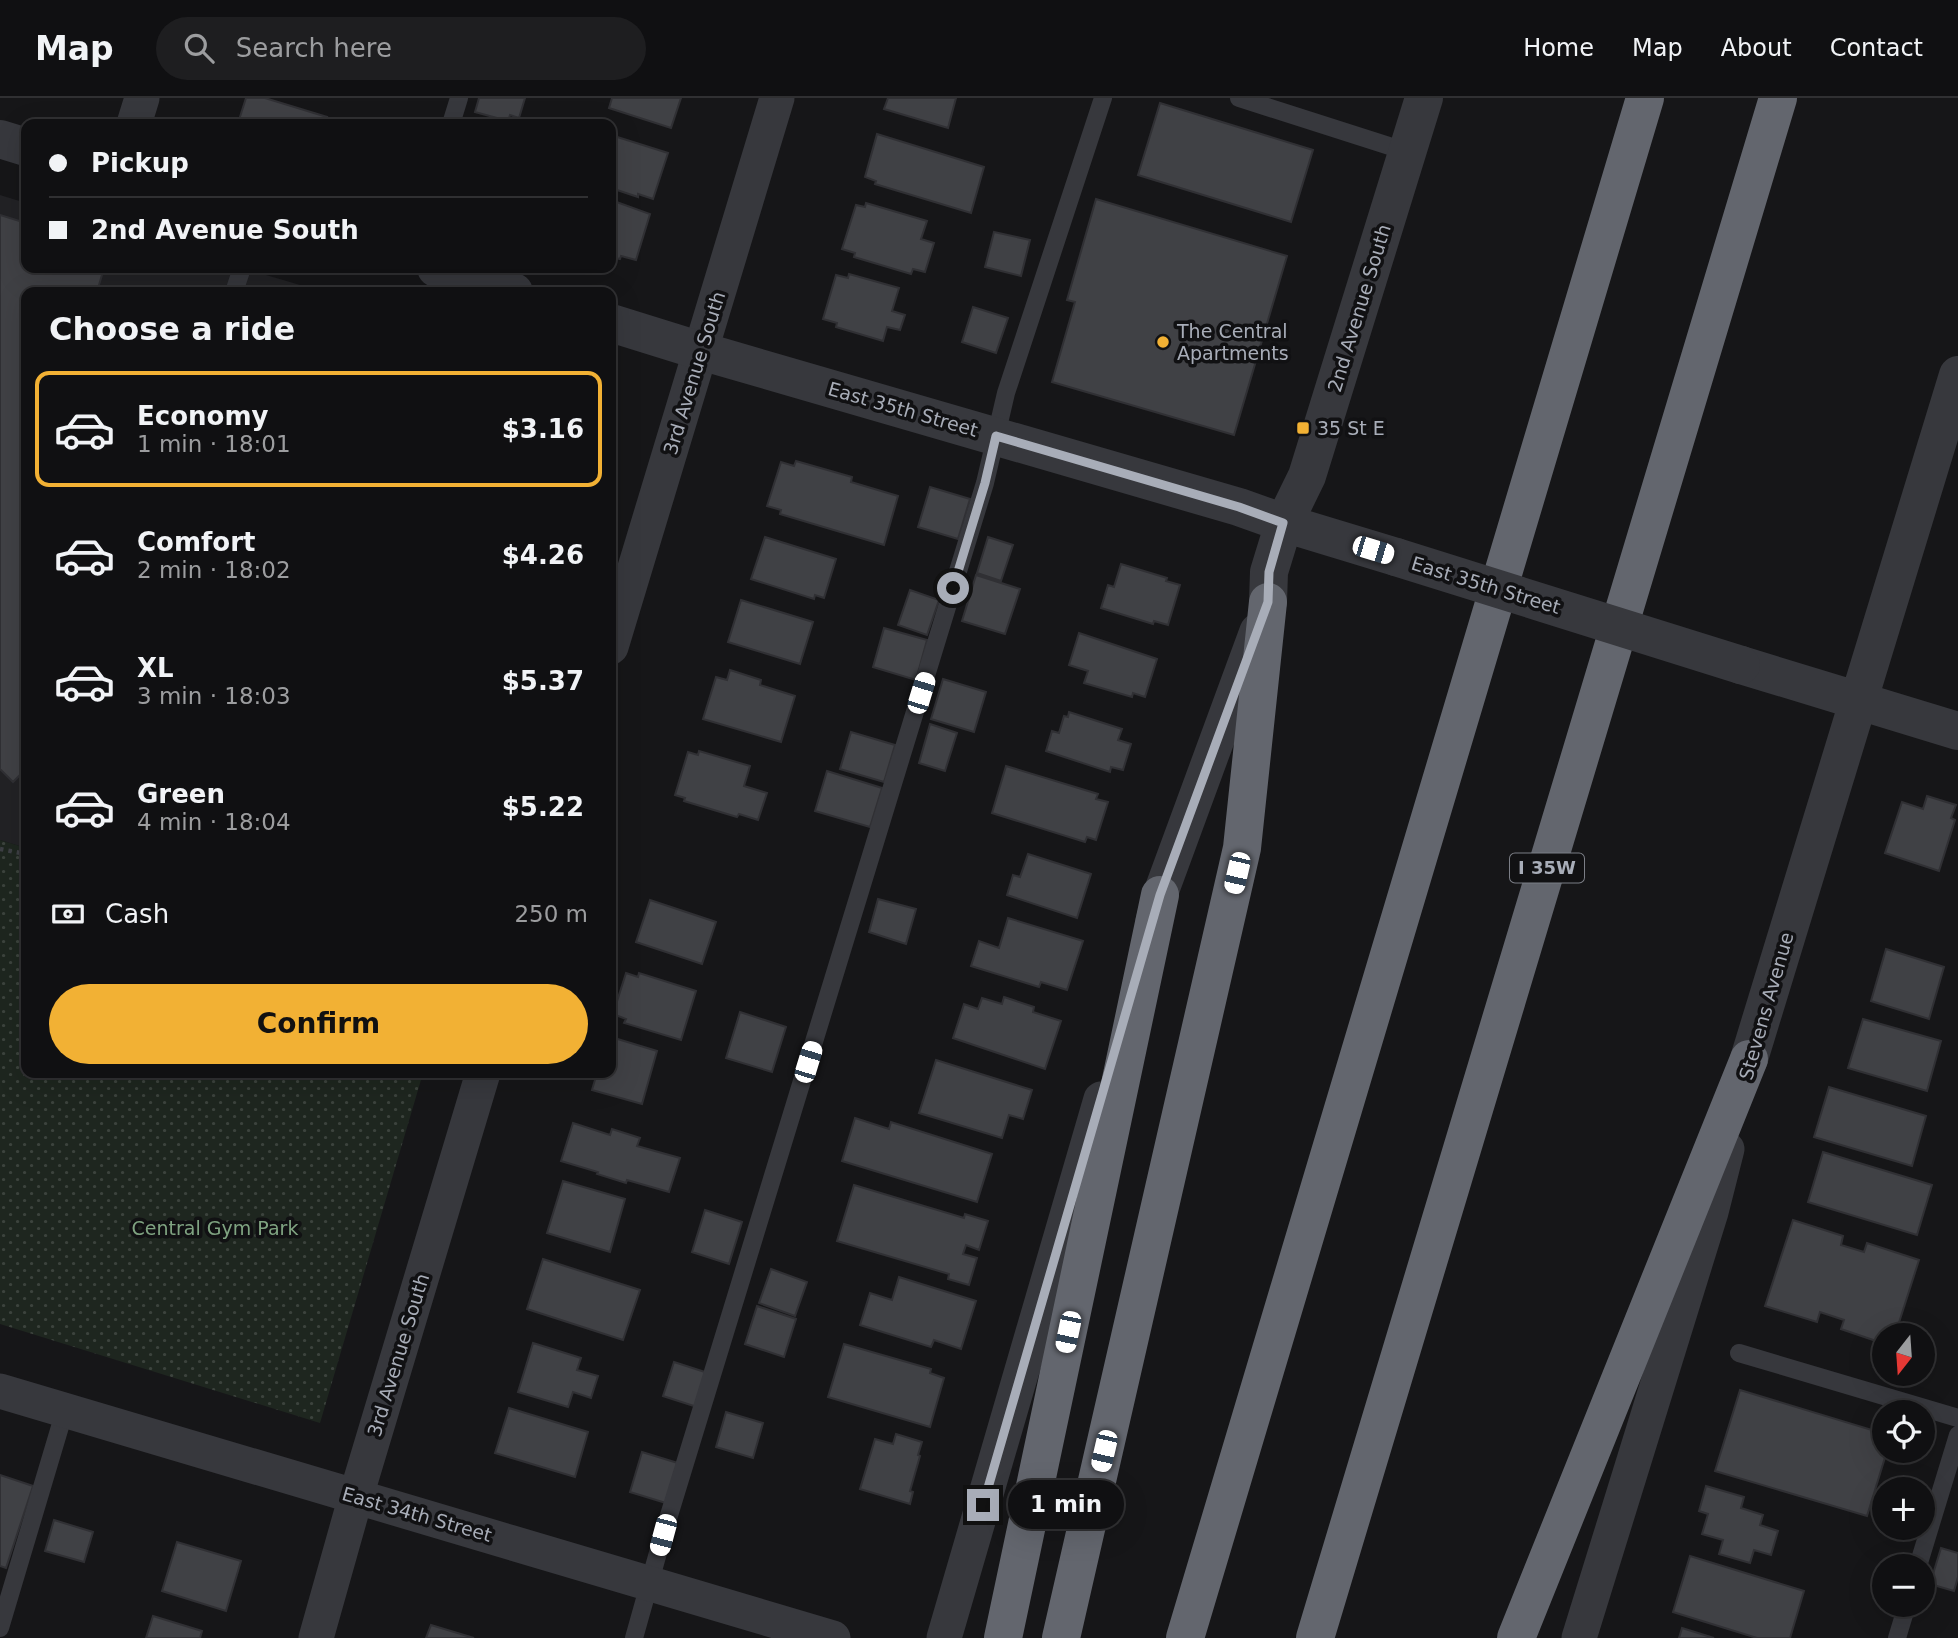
<!DOCTYPE html>
<html lang="en">
<head>
<meta charset="utf-8">
<style>
  body { margin:0; font-family:"DejaVu Sans",sans-serif; background:#1e1e20; color:#f1f3f6; height:100vh; display:flex; flex-direction:column; font-size:26px; white-space:nowrap }
  * { box-sizing:border-box; margin:0 }
  p { font-size:23px; color:#9c9d9f }
  .icon { flex:none; width:38px; height:38px; fill:none; stroke:currentColor; stroke-width:2; stroke-linecap:round; stroke-linejoin:round }
  .map { position:relative; flex:1; overflow:hidden }
  .panel { position:absolute; left:21px; top:189px; width:595px; height:791px; display:flex; flex-direction:column; background:#101012; border-radius:14px; box-shadow:0 7px 28px #0002,0 0 0 2px #303032 }
  .panel>* { flex:none }
  .guide { position:absolute; left:21px; top:21px; width:595px; height:154px; border-radius:14px; box-shadow:0 7px 28px #0002,0 0 0 2px #303032; display:grid; align-content:center; height:154px; padding:0 28px; background:#101012 }
  .needle { width:46px; rotate:197deg }
  .tools { position:absolute; left:1872px; top:1225px; display:grid; gap:14px }
  .tools a { display:grid; place-items:center; width:63px; height:63px; border-radius:50%; background:#101012; box-shadow:0 7px 28px #0002,0 0 0 2px #303032; font-size:35px }
  .end { position:absolute; width:32px; height:32px; margin:-16px; border:9px solid #a8adb8; background:#111; box-shadow:0 0 0 4px #111 }
  .from { border-radius:50% }
  .bubble { position:absolute; height:49px; border-radius:24px; background:#101012; box-shadow:0 7px 28px #0002,0 0 0 2px #303032; font-size:23px; font-weight:700; line-height:49px; text-align:center }
  .car { position:absolute; width:21px; height:42px; margin:-21px -10px; border-radius:9px; box-shadow:0 0 5px 2px #0007; background:linear-gradient(#fff 24%,#345 0 40%,#fff 0 76%,#345 0 86%,#fff 0) }
  .guide b { display:flex; align-items:center; gap:24px; height:66px; font-size:26px }
  .guide b+b { border-top:2px solid #303032 }
  .guide i { width:18px; height:18px; background:#f1f3f6 }
  ul { padding:0; list-style:none }
  li { display:flex; align-items:center; gap:21px; height:116px; margin:0 14px 10px; padding:0 14px; border:4px solid transparent; border-radius:14px }
  li div { flex:1 }
  li b { display:block; font-size:26px }
  li em { font-style:normal; font-weight:700 }
  li.active { border-color:#f2b134 }
  li>.icon { width:63px; height:63px; stroke-width:1.5 }
  h2 { padding:0 28px; font-size:32px; line-height:84px }
  .pay { display:flex; align-items:center; gap:18px; height:77px; padding:0 28px; font-size:26px }
  .pay p { margin-inline-start:auto }
  .cta { display:flex; gap:14px; margin-top:auto; padding:14px 28px }
  .cta a { flex:1; height:80px; border-radius:42px; background:#f2b134; color:#111; font-size:28px; font-weight:700; line-height:80px; text-align:center }
  header { display:flex; align-items:center; gap:42px; box-sizing:border-box; height:98px; padding:0 35px; background:#101012; border-bottom:2px solid #303032 }
  header strong { font-size:33px }
  nav { display:flex; gap:38px; margin-inline-start:auto; font-size:24px }
  .search { width:490px; height:63px; background:#1e1e20; display:flex; align-items:center; gap:18px; box-sizing:border-box; padding:0 24px; border-radius:38px; color:#9c9d9f; font-size:26px }
  .map>svg:first-child { display:block }
  .built { fill:#222225 }
  .park { fill:url(#park-dots) }
  .building { fill:#404145; stroke:#303034; stroke-width:2 }
  .lines { fill:none; stroke-linecap:round; stroke-linejoin:round }
  .path { stroke:#3d3f44; stroke-width:4.5; stroke-dasharray:3.5 5; stroke-linecap:butt }
  .service { stroke:#37383d; stroke-width:18 }
  .minor { stroke:#37383d; stroke-width:35 }
  .tertiary { stroke:#37383d; stroke-width:38 }
  .motorway { stroke:#63666e; stroke-width:38 }
  .tertiary-bridge { stroke:#37383d; stroke-width:38 }
  .route { stroke:#a8adb8; stroke-width:9 }
  .poi-dot { fill:#f2b134; stroke:#111113; stroke-width:2.5 }
  .labels { text-anchor:middle; stroke-width:7; stroke-linejoin:round; paint-order:stroke }
  .shield { fill:#111113; stroke:#7b7e86; stroke-width:2 }
  .shield-label { font-size:18px; font-weight:bold; fill:#a8adb8 }
  .street-label { font-size:19px; fill:#a8adb8; stroke:#111113 }
  .poi-label { font-size:19px; fill:#a8adb8; stroke:#111113; text-anchor:start }
  .park-label { font-size:19px; fill:#7fa381; stroke:#111113 }
</style>
</head>
<body>
<header>
<strong>Map</strong>
<div class="search"><svg class="icon" aria-label="search" viewBox="0 0 24 24"><circle cx="10" cy="10" r="6"/><path d="M15 15l6 6"/></svg>Search here</div>
<nav><a>Home</a><a>Map</a><a>About</a><a>Contact</a></nav>
</header>
<div class="map">
<svg width="1958" height="1540" viewBox="0 0 1958 1540">
  <defs>
    <pattern id="park-dots" width="8" height="8" patternUnits="userSpaceOnUse" patternTransform="scale(1.75)"><rect width="8" height="8" fill="#1e261f"/><path d="M2 2h.1M6 6h.1" fill="none" stroke="#3c433d" stroke-width="1.8" stroke-linecap="round"/></pattern>
  </defs>
  <rect width="100%" height="100%" fill="#161618"/>
  <path class="built" d="M0,97L26,105V170H242L324,194H26V750L0,742Z"/>
  <path class="park" d="M0,742L26,750V975H423L320,1325L0,1226Z"/>
  <path class="building" d="M246,0H265L327,19L324,26H253L239,22Z
    M479,0H525L519,20L510,17L508,23L475,14Z
    M612,0H681L671,30L609,10Z
    M888,0H956L948,30L884,11Z
    M1160,5L1313,52L1291,124L1138,77Z
    M877,36L984,69L971,115L875,86L876,83L865,79Z
    M611,37L668,55L653,101L638,96V99L611,90Z
    M1096,101L1287,158L1234,337L1052,284L1075,204L1067,202Z
    M611,102L650,116L636,162L621,158L620,161L611,159Z
    M866,105L927,123L921,141L934,145L925,174L913,171L911,176L854,159L855,155L842,151L856,107L865,109Z
    M0,117L26,125V170H104L97,194H26V671L13,684L0,671Z
    M994,134L1030,142L1021,178L985,169Z
    M849,176L899,190L892,213L905,217L900,232L887,229L883,243L836,229L837,225L823,221L836,177L848,180Z
    M973,209L1008,220L996,255L962,244Z
    M796,363L852,379L851,384L898,398L884,447L780,416L781,412L767,408L781,364L794,368Z
    M930,389L970,401L958,441L918,429Z
    M765,439L836,461L824,500L815,497L814,501L751,481Z
    M988,439L1013,447L1001,483L977,475Z
    M1121,466L1167,480L1166,483L1180,487L1168,527L1154,523L1153,526L1101,510L1108,487L1114,489Z
    M976,477L1020,491L1005,536L962,523Z
    M910,492L939,502L927,537L898,527Z
    M741,502L813,524L800,566L728,544Z
    M884,530L927,542L916,582L873,569Z
    M1079,535L1157,561L1145,599L1133,595L1132,599L1084,585L1088,573L1069,567Z
    M730,572L761,582L760,587L795,598L781,644L703,621L716,579L727,582Z
    M943,581L986,594L974,634L931,621Z
    M1069,614L1122,631L1118,642L1131,646L1123,672L1111,669L1110,674L1046,653L1052,633L1059,635L1064,618L1068,619Z
    M930,626L957,635L945,673L919,665Z
    M851,634L895,647L884,684L840,671Z
    M699,653L750,668L744,688L767,695L758,722L739,716L737,719L684,703L685,700L675,697L688,654L698,657Z
    M1006,668L1098,696L1096,701L1108,704L1096,742L1087,739L1085,744L992,715Z
    M827,673L882,690L870,729L815,713Z
    M1927,698L1956,707L1951,720L1955,722L1939,773L1885,755L1902,704L1923,711Z
    M1028,756L1091,776L1077,820L1007,797L1013,777L1020,779Z
    M878,801L916,811L906,846L869,834Z
    M650,802L716,824L702,866L636,844Z
    M1008,820L1083,843L1067,892L1041,884L1039,889L971,868L979,843L999,850Z
    M1886,851L1944,869L1929,921L1871,903Z
    M626,875L638,879L639,875L696,893L681,942L624,925L626,921L613,916Z
    M1004,899L1034,909L1033,914L1061,923L1045,971L953,940L964,906L978,911L982,900L1002,906Z
    M740,914L786,929L772,974L726,960Z
    M1863,921L1941,943L1927,993L1848,970Z
    M611,939L657,953L642,1006L592,992L597,975H611Z
    M936,962L1032,992L1023,1021L1009,1017L1002,1040L919,1015Z
    M1829,989L1926,1018L1912,1068L1814,1039Z
    M855,1020L889,1031L891,1024L992,1056L977,1104L842,1063Z
    M573,1025L610,1037L612,1031L640,1040L637,1048L680,1060L669,1094L627,1082L626,1085L597,1076L598,1074L561,1063Z
    M1823,1054L1932,1087L1917,1137L1808,1104Z
    M563,1083L625,1101L610,1154L547,1135Z
    M854,1087L964,1120L965,1116L988,1123L979,1152L966,1147L963,1156L977,1160L969,1187L948,1181L949,1176L837,1143Z
    M705,1112L742,1124L729,1166L692,1154Z
    M1793,1122L1843,1138L1841,1147L1864,1154L1867,1145L1919,1162L1895,1237H1885V1246L1841,1231L1844,1222L1820,1214L1817,1224L1765,1208Z
    M543,1161L640,1192L623,1242L527,1211Z
    M771,1171L807,1184L795,1218L759,1205Z
    M899,1179L976,1203L961,1251L934,1242L931,1249L860,1227L870,1195L892,1202Z
    M757,1208L796,1221L784,1259L745,1246Z
    M533,1245L581,1260L577,1272L598,1278L591,1300L573,1294L568,1309L518,1294Z
    M844,1246L931,1271L930,1275L944,1280L930,1329L828,1299Z
    M674,1264L711,1276L700,1310L663,1298Z
    M1740,1292L1885,1336V1353H1887L1867,1418L1715,1373Z
    M509,1310L588,1334L575,1379L495,1355Z
    M726,1314L763,1325L753,1360L716,1349Z
    M896,1336L922,1344L918,1357L920,1358L910,1393L913,1394L910,1406L860,1391L875,1341L893,1346Z
    M642,1354L681,1366L669,1406L630,1394Z
    M0,1377L33,1388L6,1470L0,1468Z
    M1706,1388L1744,1399L1741,1410L1763,1417L1760,1427L1778,1433L1771,1457L1754,1452L1750,1465L1719,1456L1723,1442L1702,1436L1708,1416L1699,1413Z
    M54,1422L93,1434L84,1464L45,1453Z
    M177,1444L241,1463L226,1513L162,1493Z
    M1941,1450L1958,1455V1479L1954,1493L1930,1486Z
    M1690,1458L1804,1493L1790,1540H1757L1673,1514Z
    M153,1518L202,1533L200,1540H146Z
    M431,1527L474,1540H426Z
    M1682,1530L1714,1540H1679Z"/>
  <g class="lines">
    <path class="path" d="M0,751L26,756"/>
    <path class="service" d="M1239,0L1408,54
      M451,26L459,0
      M234,194L242,170
      M1739,1255L1958,1320
      M1918,1468L1958,1337
      M0,1530L65,1312
      M634,1540L663,1437L985,385L1006,295L1103,0
      M1897,1540L1907,1507"/>
    <path class="minor" d="M134,26L142,0
      M611,549L777,0
      M1153,823L1160,797L1257,533
      M0,1293L833,1540
      M316,1540L356,1398L483,975
      M944,1540L1101,1001
      M1579,1540L1711,1114L1727,1051"/>
    <path class="tertiary" d="M0,41L26,49
      M436,170L514,194
      M611,225L701,253L1239,409L1284,425L1396,459
      M1268,504L1269,474L1284,425L1307,378L1424,0
      M1741,567L1958,633
      M1749,961L1958,277"/>
    <path class="motorway" d="M1003,1540L1160,797
      M1061,1540L1242,750L1268,504
      M1185,1540L1645,0
      M1315,1540L1778,0
      M1516,1540L1749,961"/>
    <path class="tertiary-bridge" d="M1396,459L1741,567"/>
  </g>
  <g class="lines">
    <path class="route" d="M953,490L985,385L996,338L1239,409L1283,425L1269,474L1268,504L1160,797L983,1407"/>
  </g>
  <g class="poi-dot">
    <circle cx="1163" cy="244" r="7"/>
    <rect x="1296" y="323" width="14" height="14" rx="3.5"/>
  </g>
  <g class="labels">
    <rect class="shield" x="1510" y="755.5" width="74" height="29" rx="5"/>
    <g class="shield-label">
      <text x="1547" y="776">I 35W</text>
    </g>
    <g class="street-label">
      <text transform="translate(1359 210) rotate(-73)" y="7">2nd Avenue South</text>
      <text transform="translate(694 275) rotate(-73)" y="7">3rd Avenue South</text>
      <text transform="translate(903 311) rotate(16)" y="7">East 35th Street</text>
      <text transform="translate(1486 487) rotate(17)" y="7">East 35th Street</text>
      <text transform="translate(1766 908) rotate(-74)" y="7">Stevens Avenue</text>
      <text transform="translate(398 1257) rotate(-73)" y="7">3rd Avenue South</text>
      <text transform="translate(417 1416) rotate(16)" y="7">East 34th Street</text>
    </g>
    <g class="poi-label">
      <text x="1177" y="240">The Central<tspan x="1177" dy="22">Apartments</tspan></text>
      <text x="1317" y="337">35 St E</text>
    </g>
    <g class="park-label">
      <text x="215" y="1137">Central Gym Park</text>
    </g>
  </g>
</svg>
<div class="tools">
<a><svg class="needle" viewBox="-14 -14 28 28"><path d="M0-13l5 13h-10z" fill="#e53935"/><path d="M0 13l5-13h-10z" fill="#9c9d9f"/></svg></a>
<a><svg class="icon" aria-label="locate" viewBox="0 0 24 24"><circle cx="12" cy="12" r="6"/><path d="M12 2v4M12 18v4M2 12h4M18 12h4"/></svg></a>
<a>+</a>
<a>−</a>
</div>
<i class="end from" style="left:953px;top:490px"></i>
<i class="end" style="left:983px;top:1407px"></i>
<div class="bubble" style="left:1008px;top:1382px;width:116px">1 min</div>
<i class="car" style="left:1373px;top:452px;rotate:107deg"></i>
<i class="car" style="left:921px;top:595px;rotate:17deg"></i>
<i class="car" style="left:1237px;top:775px;rotate:193deg"></i>
<i class="car" style="left:808px;top:964px;rotate:17deg"></i>
<i class="car" style="left:1068px;top:1234px;rotate:192deg"></i>
<i class="car" style="left:1104px;top:1353px;rotate:193deg"></i>
<i class="car" style="left:663px;top:1437px;rotate:195deg"></i>
<div class="guide">
<b><i class="from"></i>Pickup</b>
<b><i></i>2nd Avenue South</b>
</div>
<section class="panel">
<h2>Choose a ride</h2>
<ul>
<li class="active"><svg class="icon" aria-label="car" viewBox="0 0 24 24"><path d="M5 17H2v-5l4-1 3-4h7l3 4 3 1v5h-3M9 17h6M6 11h13"/><circle cx="7" cy="17" r="2"/><circle cx="17" cy="17" r="2"/></svg><div><b>Economy</b><p>1 min · 18:01</p></div><em>$3.16</em></li>
<li><svg class="icon" aria-label="car" viewBox="0 0 24 24"><path d="M5 17H2v-5l4-1 3-4h7l3 4 3 1v5h-3M9 17h6M6 11h13"/><circle cx="7" cy="17" r="2"/><circle cx="17" cy="17" r="2"/></svg><div><b>Comfort</b><p>2 min · 18:02</p></div><em>$4.26</em></li>
<li><svg class="icon" aria-label="car" viewBox="0 0 24 24"><path d="M5 17H2v-5l4-1 3-4h7l3 4 3 1v5h-3M9 17h6M6 11h13"/><circle cx="7" cy="17" r="2"/><circle cx="17" cy="17" r="2"/></svg><div><b>XL</b><p>3 min · 18:03</p></div><em>$5.37</em></li>
<li><svg class="icon" aria-label="car" viewBox="0 0 24 24"><path d="M5 17H2v-5l4-1 3-4h7l3 4 3 1v5h-3M9 17h6M6 11h13"/><circle cx="7" cy="17" r="2"/><circle cx="17" cy="17" r="2"/></svg><div><b>Green</b><p>4 min · 18:04</p></div><em>$5.22</em></li>
</ul>
<div class="pay"><svg class="icon" aria-label="cash" viewBox="0 0 24 24"><path d="M3 7h18v10H3z"/><circle cx="12" cy="12" r="2"/></svg>Cash<p>250 m</p></div>
<div class="cta"><a>Confirm</a></div>
</section>
</div>
</body>
</html>
